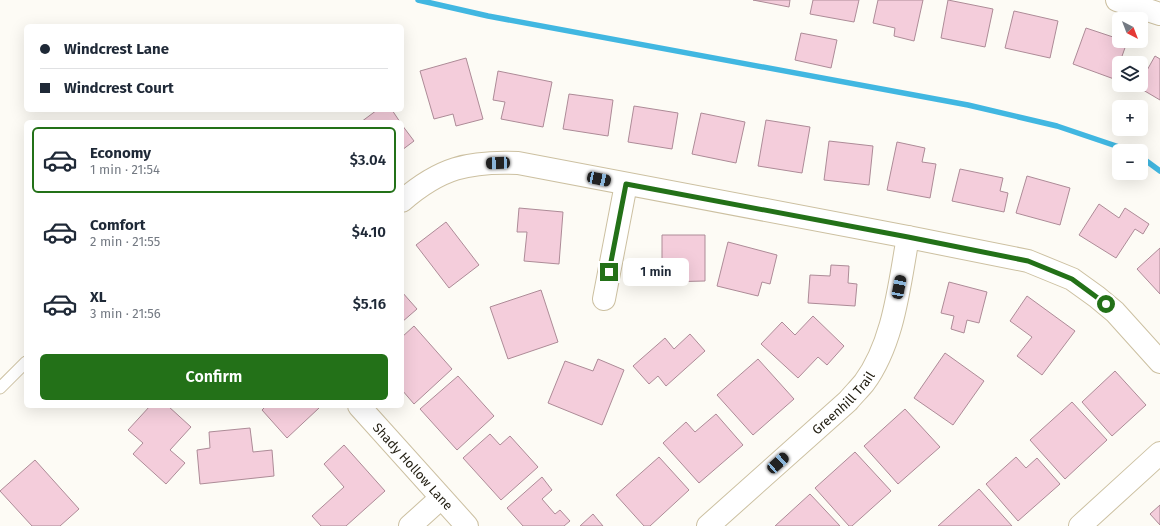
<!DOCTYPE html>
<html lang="en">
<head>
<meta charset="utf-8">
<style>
  body { margin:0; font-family:"Fira Sans",sans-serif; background:#f2f2f3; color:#1f2937; height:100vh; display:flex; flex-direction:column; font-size:15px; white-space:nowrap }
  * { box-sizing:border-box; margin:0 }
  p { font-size:13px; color:#747a83 }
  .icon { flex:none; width:22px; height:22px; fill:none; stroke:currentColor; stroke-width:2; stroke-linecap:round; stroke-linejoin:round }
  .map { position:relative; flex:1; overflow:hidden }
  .panel { position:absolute; left:24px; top:120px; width:380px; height:288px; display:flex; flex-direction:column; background:#fff; border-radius:6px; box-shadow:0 4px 16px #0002 }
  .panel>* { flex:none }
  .banner { position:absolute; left:24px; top:24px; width:380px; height:88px; border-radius:6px; box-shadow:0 4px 16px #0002; display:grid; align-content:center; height:88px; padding:0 16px; background:#fff }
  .needle { width:26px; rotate:138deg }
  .controls { position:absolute; left:1112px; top:12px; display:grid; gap:8px }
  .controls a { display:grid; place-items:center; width:36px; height:36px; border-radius:6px; background:#fff; box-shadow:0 4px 16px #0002; font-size:20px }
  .end { position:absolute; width:18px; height:18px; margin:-9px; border:5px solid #237118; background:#fff; box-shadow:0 0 0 2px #fff }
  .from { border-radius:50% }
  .bubble { position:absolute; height:28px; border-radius:6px; background:#fff; box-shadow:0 4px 16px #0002; font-size:13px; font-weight:600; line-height:28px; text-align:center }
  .car { position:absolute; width:12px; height:24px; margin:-12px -6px; border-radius:5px; box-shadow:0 0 3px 1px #0007; background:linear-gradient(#222 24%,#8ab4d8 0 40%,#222 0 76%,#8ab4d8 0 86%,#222 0) }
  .banner b { display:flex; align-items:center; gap:14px; height:38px; font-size:15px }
  .banner b+b { border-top:1px solid #e0e1e3 }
  .banner i { width:10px; height:10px; background:#1f2937 }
  ul { padding:7px 0 0; list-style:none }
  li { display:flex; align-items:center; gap:12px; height:66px; margin:0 8px 6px; padding:0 8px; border:2px solid transparent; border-radius:6px }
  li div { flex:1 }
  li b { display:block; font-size:15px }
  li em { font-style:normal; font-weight:600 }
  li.active { border-color:#237118 }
  li>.icon { width:36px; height:36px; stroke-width:1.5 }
  .primary-button { display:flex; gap:8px; margin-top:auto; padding:8px 16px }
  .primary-button a { flex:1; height:46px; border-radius:6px; background:#237118; color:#fff; font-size:16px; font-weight:600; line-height:46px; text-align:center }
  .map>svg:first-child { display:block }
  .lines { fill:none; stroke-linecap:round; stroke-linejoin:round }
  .stream { stroke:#41b7e1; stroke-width:5.5 }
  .building { fill:#f4cddb; stroke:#ad8b97 }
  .lane-casing { stroke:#ccc0a1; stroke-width:13 }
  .street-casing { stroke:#ccc0a1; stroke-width:24 }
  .secondary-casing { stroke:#ccc0a1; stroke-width:24 }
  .lane { stroke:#fff; stroke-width:11 }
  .street { stroke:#fff; stroke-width:22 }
  .secondary { stroke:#fff; stroke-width:22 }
  .route { stroke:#237118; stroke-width:5 }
  .labels { text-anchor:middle; stroke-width:3; stroke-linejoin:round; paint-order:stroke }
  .street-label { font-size:13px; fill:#242014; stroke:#fff }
</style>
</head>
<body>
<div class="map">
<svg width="1160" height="526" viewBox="0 0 1160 526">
  <rect width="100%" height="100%" fill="#fdfbf5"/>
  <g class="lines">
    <path class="stream" d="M418,0L488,16L968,105L1057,126L1131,151
      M1141,157L1160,171"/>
  </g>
  <path class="building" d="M753,0H790L789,7Z
    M813,0H859L854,22L810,14Z
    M878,0H923L914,41L894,36L895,28L873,23Z
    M948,0L993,9L985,47L941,38Z
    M1014,11L1058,21L1050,58L1005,48Z
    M1086,28L1119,39V41L1127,42L1114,79L1073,64Z
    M801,33L837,40L831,68L795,60Z
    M1155,56L1160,59V100L1138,87L1139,85H1141V81Z
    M466,58L483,119L456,126L453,114L434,119L420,71Z
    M498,71L552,82L543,127L501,119L505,102L493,100Z
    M569,94L613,100L608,136L563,129Z
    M634,106L678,113L672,149L628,142Z
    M377,110H392L400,122H361Z
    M701,113L745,122L736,163L692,154Z
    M766,120L810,127L802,173L758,166Z
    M402,125L414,141L402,150Z
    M829,141L873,146L869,185L824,180Z
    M897,142L925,148L922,162L936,164L930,198L887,190Z
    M960,169L1003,178L1000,191L1008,193L1004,212L952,201Z
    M1027,176L1070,188L1060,225L1016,213Z
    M1099,204L1119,218L1125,208L1149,224L1143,234L1135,229L1116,258L1079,235Z
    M519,208L563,212L559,264L524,261L527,232H517Z
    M446,222L479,265L449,288L416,245Z
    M662,235H705V281L662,282Z
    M728,242L777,255L770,284L762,282L758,296L717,286Z
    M1160,248V294L1137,269Z
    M831,265L849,266L848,283L857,284L855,306L808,303L810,275L830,276Z
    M949,282L987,292L979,323L967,320L964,333L951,329L954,316L941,313Z
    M541,290L558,342L508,359L490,307Z
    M402,292L417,309L402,322Z
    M1027,296L1075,331L1042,375L1017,356L1032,337L1010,321Z
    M813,316L844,346L827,365L818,357L798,378L761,344L782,322L795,335Z
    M414,326L452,369L414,404L402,390V337Z
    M690,334L705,351L666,386L658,376L649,384L633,366L665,338L674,349Z
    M945,353L984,381L953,425L914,398Z
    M598,359L624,370L602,425L548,403L565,361L593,371Z
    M758,359L794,399L753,435L717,395Z
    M1115,371L1146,405L1112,436L1082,402Z
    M458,376L494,416L457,450L420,409Z
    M1072,402L1107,440L1065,479L1030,440Z
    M150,406H168L191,427L170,450L185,463L166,484L133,454L143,443L128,430Z
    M266,406H317L319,408L287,438L262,410Z
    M905,409L940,447L898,484L864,446Z
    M716,414L743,445L699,483L663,443L686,422L695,432Z
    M250,428L253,452L272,450L274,476L200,484L197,450L210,448L209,432Z
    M490,434L500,445L510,436L538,467L501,500L463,458Z
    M344,445L385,491L346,526H321L312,516L344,487L324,464Z
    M855,452L891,491L852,526H849L815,488Z
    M659,457L689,490L650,526H644L616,495Z
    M1016,457L1026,468L1037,458L1060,484L1018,521L986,484Z
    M35,460L79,509L60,526H32L0,491Z
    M542,477L552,490L542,499L555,514L560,510L570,521L564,526H523L507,508Z
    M979,489L1012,526H938Z
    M810,494L840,526H775Z
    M1160,505V525L1150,514Z
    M593,514L603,526H580Z"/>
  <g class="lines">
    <defs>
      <path id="lane" d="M0,388L26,362"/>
      <g id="street">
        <path d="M1117,0L1160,14"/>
        <path d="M402,201C440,168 468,161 518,163L908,237L1028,261L1072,279L1097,297L1115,312L1160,362"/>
        <path d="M604,299L626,184"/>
        <path id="s1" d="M359,406L467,526"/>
        <path d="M410,526L441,498"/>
        <path id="s2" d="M708,526L848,401C853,395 859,389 864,383C894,342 899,286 908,237"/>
      </g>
      <path id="secondary" d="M1080,526L1160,453"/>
    </defs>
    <use href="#lane" class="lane-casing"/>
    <use href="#street" class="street-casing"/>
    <use href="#secondary" class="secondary-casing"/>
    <use href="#lane" class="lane"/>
    <use href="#street" class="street"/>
    <use href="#secondary" class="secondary"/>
  </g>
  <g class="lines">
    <path class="route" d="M609,272L626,184L908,237L1028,261L1072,279L1106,304"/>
  </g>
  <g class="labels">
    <g class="street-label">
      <text dy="5" stroke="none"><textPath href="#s2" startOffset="183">Greenhill Trail</textPath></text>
      <text dy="5" stroke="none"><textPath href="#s1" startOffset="81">Shady Hollow Lane</textPath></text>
    </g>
  </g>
</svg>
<div class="controls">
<a><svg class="needle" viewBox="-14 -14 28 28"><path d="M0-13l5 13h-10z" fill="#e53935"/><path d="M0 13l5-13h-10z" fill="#747a83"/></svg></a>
<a><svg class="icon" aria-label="layers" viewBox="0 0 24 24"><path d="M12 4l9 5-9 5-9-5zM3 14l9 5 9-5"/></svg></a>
<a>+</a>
<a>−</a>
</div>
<i class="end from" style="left:1106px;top:304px"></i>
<i class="end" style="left:609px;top:272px"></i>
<div class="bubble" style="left:623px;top:258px;width:66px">1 min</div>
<i class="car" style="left:498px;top:163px;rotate:268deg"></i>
<i class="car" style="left:599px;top:179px;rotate:102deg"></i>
<i class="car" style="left:899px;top:287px;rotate:11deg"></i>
<i class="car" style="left:778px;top:463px;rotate:48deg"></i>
<div class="banner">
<b><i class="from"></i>Windcrest Lane</b>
<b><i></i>Windcrest Court</b>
</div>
<section class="panel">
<ul>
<li class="active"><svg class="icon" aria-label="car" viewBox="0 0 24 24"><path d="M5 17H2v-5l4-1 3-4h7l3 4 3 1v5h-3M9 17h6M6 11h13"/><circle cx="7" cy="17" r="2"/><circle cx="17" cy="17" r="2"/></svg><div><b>Economy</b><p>1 min · 21:54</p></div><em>$3.04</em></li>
<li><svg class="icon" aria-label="car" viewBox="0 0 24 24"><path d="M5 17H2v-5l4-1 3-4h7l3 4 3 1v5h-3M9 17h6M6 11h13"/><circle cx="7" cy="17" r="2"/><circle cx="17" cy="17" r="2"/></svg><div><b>Comfort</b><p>2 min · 21:55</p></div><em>$4.10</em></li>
<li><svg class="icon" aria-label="car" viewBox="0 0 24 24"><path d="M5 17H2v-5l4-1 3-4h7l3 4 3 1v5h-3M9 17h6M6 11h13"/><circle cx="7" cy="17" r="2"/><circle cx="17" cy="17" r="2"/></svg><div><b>XL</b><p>3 min · 21:56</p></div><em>$5.16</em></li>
</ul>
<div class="primary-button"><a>Confirm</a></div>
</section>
</div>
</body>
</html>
